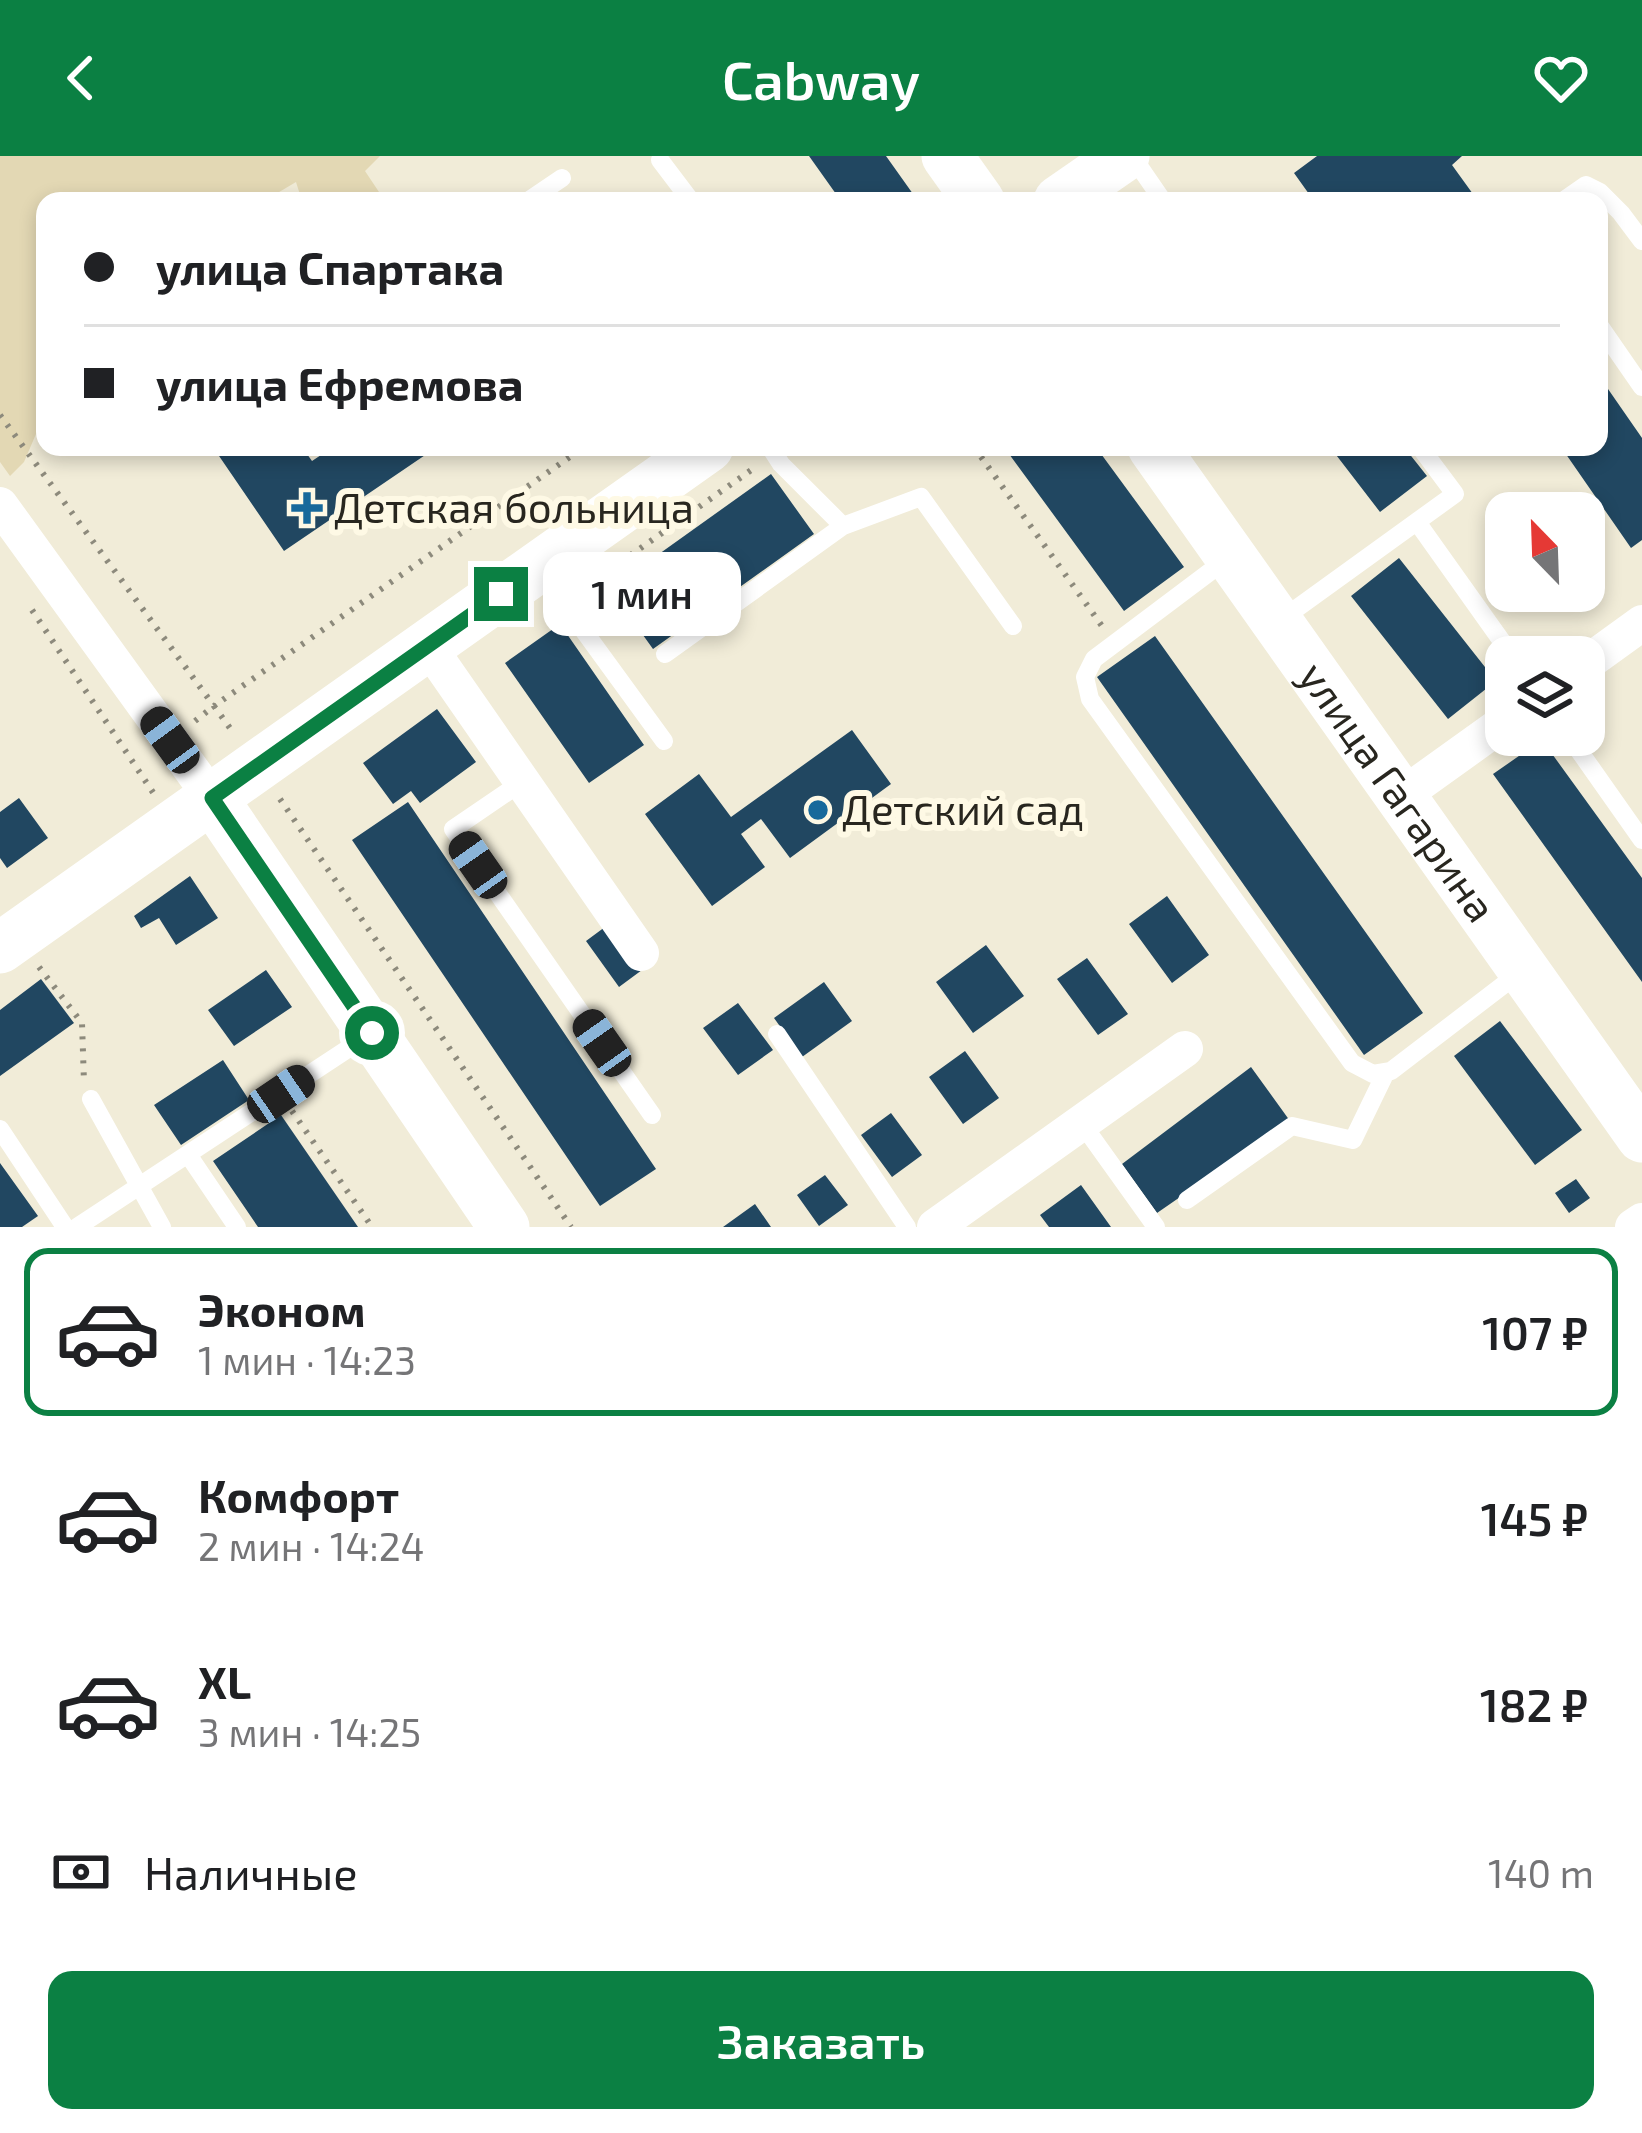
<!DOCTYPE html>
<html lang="ru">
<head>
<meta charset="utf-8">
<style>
  body { margin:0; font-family:"Exo 2",sans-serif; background:#f6f6f6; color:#202124; height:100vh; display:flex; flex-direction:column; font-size:45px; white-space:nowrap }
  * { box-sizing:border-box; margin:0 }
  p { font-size:39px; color:#757577 }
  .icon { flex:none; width:66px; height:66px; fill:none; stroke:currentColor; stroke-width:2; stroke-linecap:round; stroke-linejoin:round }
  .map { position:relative; height:1071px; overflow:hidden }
  .sheet { display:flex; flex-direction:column; background:#fff; flex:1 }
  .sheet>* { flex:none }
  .guide { position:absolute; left:36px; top:36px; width:1572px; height:264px; border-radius:24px; box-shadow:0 6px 18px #0003; display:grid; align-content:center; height:264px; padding:0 48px; background:#fff }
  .needle { width:78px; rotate:337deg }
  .buttons { position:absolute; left:1485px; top:336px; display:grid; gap:24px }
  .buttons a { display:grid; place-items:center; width:120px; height:120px; border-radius:24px; background:#fff; box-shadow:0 6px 18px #0003; font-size:60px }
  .end { position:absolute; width:54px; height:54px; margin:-27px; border:15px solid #0b8043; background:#fff; box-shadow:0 0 0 6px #fff }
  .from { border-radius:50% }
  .bubble { position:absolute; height:84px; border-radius:24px; background:#fff; box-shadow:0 6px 18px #0003; font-size:39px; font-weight:600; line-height:84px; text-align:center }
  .car { position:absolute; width:36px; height:72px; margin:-36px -18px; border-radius:15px; box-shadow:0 0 9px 3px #0007; background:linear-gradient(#222 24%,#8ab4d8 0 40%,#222 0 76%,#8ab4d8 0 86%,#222 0) }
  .guide b { display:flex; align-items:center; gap:42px; height:114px; font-size:45px }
  .guide b+b { border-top:3px solid #e0e0e0 }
  .guide i { width:30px; height:30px; background:#202124 }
  ul { padding:21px 0 0; list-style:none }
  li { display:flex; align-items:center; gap:36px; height:168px; margin:0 24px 18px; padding:0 24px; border:6px solid transparent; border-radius:24px }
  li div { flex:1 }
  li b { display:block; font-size:45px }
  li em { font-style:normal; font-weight:600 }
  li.selected { border-color:#0b8043 }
  li>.icon { width:108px; height:108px; stroke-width:1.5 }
  .pay { display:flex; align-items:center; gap:30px; height:132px; padding:0 48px; font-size:45px }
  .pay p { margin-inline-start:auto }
  .primary-button { display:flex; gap:24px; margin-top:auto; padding:24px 48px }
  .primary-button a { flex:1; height:138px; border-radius:24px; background:#0b8043; color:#fff; font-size:48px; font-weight:600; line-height:138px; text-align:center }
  header { display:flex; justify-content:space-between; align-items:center; height:156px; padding:0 48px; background:#0b8043; color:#fff; font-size:54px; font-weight:600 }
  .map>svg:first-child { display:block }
  .green { fill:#e3d8b4 }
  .building { fill:#214761 }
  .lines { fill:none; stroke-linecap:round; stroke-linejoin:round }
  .path { stroke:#8d8a7c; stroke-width:6; stroke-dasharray:3 9; stroke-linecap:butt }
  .lane { stroke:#fff; stroke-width:18 }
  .street { stroke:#fff; stroke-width:36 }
  .secondary { stroke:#fff; stroke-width:51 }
  .route { stroke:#0b8043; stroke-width:15 }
  .poi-dot { fill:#17699b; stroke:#fef9e5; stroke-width:4.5 }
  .labels { text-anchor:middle; stroke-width:12; stroke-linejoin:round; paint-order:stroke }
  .poi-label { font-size:42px; fill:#28261f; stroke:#fef9e5; text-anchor:start }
  .street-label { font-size:42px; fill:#28261f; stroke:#fef9e5 }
</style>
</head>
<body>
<header><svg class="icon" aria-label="back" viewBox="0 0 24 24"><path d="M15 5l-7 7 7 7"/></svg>Cabway<svg class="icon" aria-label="heart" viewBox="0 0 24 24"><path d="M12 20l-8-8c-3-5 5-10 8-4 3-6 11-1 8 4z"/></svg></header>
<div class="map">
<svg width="1642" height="1071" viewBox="0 0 1642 1071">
  <rect width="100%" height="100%" fill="#f1ecd8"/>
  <path class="green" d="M0,0H380L365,15L385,45H302L296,26L264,45H45V257L24,306L10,320L0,306Z"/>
  <path class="building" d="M809,0H886L918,45H841Z
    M1317,0H1462L1452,9L1478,45H1314L1294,17Z
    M1599,220L1642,282V384L1631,392L1561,291H1599Z
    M225,291H302L312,305L333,291H437L284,395L217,297Z
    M1004,291H1096L1184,411L1124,455Z
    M1330,291H1404L1427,320L1380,356Z
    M771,318L814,378L653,493L610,433Z
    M1399,402L1496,525L1448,563L1351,440Z
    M560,468L644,589L589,627L505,507Z
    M1155,480L1423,857L1364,899L1097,521Z
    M437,553L476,606L420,647L411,635L393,648L363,607Z
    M852,574L891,628L790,702L761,663L741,678L765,711L712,750L645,658L699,618L731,661Z
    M1542,584L1642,722V826L1493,618Z
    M19,642L48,682L7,712L0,702V656Z
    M408,646L656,1013L600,1050L352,684Z
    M190,720L218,762L176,789L159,762L141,772L134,760Z
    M1167,740L1209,799L1172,827L1129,768Z
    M609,768L642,814L619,831L586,785Z
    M986,789L1024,840L973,877L936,826Z
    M1087,802L1128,858L1098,879L1057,823Z
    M266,814L292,851L234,890L208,854Z
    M41,823L74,867L0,920V854Z
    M824,826L852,865L802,901L774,862Z
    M738,847L773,894L738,919L703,872Z
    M1500,865L1582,974L1535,1009L1454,900Z
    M965,895L999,942L963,968L929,921Z
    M223,904L249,944L181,989L154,949Z
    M1251,911L1290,965L1157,1057L1122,1008Z
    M891,957L922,999L892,1021L861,979Z
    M281,959L358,1071H258L213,1005Z
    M0,1007L38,1060L22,1071H0Z
    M825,1019L848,1049L819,1070L797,1039Z
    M1576,1023L1590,1042L1569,1057L1555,1037Z
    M1081,1029L1111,1071H1049L1040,1059Z
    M755,1048L771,1071H723Z"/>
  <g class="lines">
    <path class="path" d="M0,259L214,550L584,291
      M974,291L1102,470
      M601,420L757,310
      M32,454L154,638
      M195,565L214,550L235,579
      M280,643L571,1071
      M39,811L82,867L84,926
      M292,955L372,1071"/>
    <path class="lane" d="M1132,0L1163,45
      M660,4L691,45
      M528,45L562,22
      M1563,45L1586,29L1600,36L1621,57L1642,85
      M1599,169L1642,231
      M770,291L781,308L843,370L921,341L1013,470
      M1417,366L1513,501
      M1227,403L1094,503L1085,521L1090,543L1352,907L1373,918L1391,915L1523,814
      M541,416L664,585
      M1282,463L1455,338L1420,291
      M665,498L843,370
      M1568,579L1642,684
      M522,626L453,673L652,959
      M777,878L907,1071
      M91,943L162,1071
      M1083,969L1156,1071
      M0,973L65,1071
      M189,1000L237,1071
      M1187,1044L1292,970L1353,984L1386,916
      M77,1071L369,879"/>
    <path class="street" d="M0,349L212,642
      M428,490L641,797
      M1584,509L1642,467
      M1403,639L1506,565
      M935,1071L1185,893
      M1633,1071L1642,1065"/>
    <g class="secondary">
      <path d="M947,0L979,45"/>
      <path d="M1059,45L1124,0"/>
      <path id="s1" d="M1153,291L1642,981"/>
      <path d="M212,642L504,1071"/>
      <path d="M0,792L708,291"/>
    </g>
  </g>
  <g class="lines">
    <path class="route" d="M372,877L212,642L501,438"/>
  </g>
  <g class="poi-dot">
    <path d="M301 334h12v12h12v12h-12v12h-12v-12h-12v-12h12z"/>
    <circle cx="818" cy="654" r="12"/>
  </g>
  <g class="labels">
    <g class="poi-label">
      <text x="334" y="367">Детская больница</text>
      <text x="842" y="669">Детский сад</text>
    </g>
    <g class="street-label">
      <text dy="15" stroke="none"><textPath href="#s1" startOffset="423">улица Гагарина</textPath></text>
    </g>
  </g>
</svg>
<div class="buttons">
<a><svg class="needle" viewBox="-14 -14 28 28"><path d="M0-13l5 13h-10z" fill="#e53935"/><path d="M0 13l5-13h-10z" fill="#757577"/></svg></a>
<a><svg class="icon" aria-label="layers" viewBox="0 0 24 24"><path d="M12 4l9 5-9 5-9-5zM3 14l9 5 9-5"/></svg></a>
</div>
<i class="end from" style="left:372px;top:877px"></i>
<i class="end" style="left:501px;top:438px"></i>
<div class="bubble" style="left:543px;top:396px;width:198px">1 мин</div>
<i class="car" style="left:170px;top:584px;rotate:324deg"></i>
<i class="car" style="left:478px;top:709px;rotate:325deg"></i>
<i class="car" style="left:602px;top:887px;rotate:325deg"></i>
<i class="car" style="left:281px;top:938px;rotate:56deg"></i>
<div class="guide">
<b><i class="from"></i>улица Спартака</b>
<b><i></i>улица Ефремова</b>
</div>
</div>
<section class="sheet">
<ul>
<li class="selected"><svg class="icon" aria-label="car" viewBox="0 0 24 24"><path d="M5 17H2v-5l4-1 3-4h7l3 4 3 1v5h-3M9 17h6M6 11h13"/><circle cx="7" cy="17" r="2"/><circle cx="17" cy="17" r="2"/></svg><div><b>Эконом</b><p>1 мин · 14:23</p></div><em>107 ₽</em></li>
<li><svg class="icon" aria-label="car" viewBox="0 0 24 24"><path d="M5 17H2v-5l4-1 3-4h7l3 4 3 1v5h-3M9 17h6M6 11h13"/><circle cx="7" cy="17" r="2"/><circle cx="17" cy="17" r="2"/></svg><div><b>Комфорт</b><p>2 мин · 14:24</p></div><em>145 ₽</em></li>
<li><svg class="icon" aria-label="car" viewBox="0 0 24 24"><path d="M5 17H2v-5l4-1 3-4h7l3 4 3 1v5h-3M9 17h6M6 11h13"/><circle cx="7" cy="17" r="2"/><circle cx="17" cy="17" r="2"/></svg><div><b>XL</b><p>3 мин · 14:25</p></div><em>182 ₽</em></li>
</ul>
<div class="pay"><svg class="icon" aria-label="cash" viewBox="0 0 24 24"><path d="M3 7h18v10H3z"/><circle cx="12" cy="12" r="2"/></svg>Наличные<p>140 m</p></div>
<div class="primary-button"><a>Заказать</a></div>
</section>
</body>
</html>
